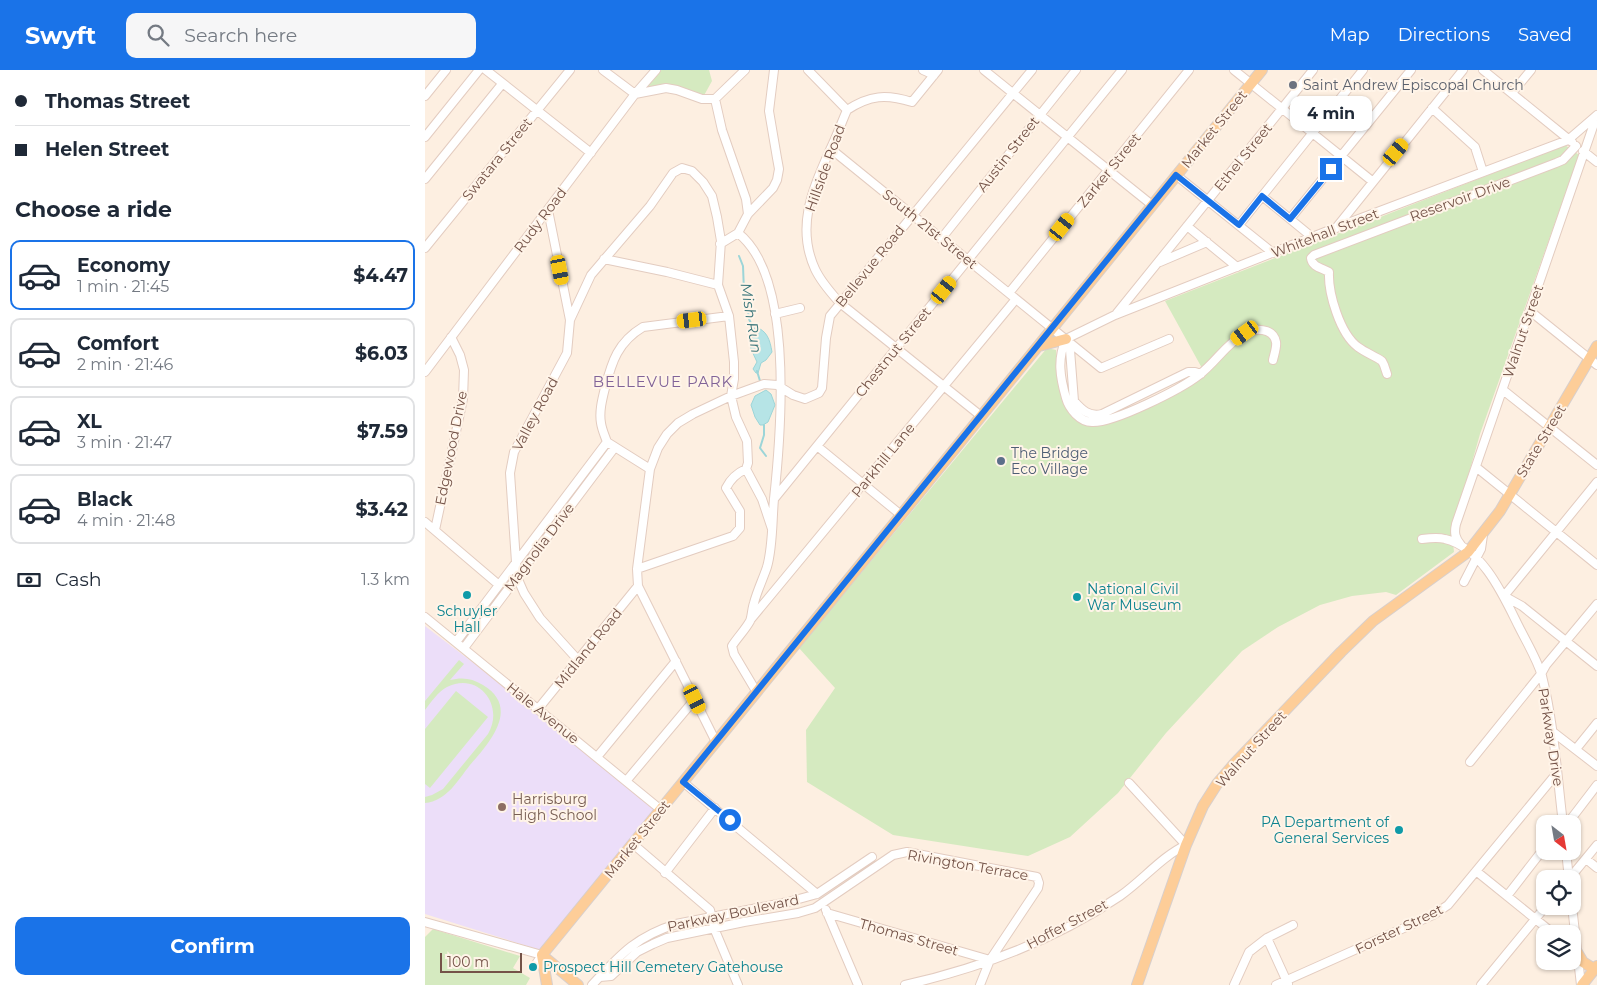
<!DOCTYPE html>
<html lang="en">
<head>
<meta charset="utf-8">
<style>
  body { margin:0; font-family:Montserrat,sans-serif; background:#f6f6f7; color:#1f2937; height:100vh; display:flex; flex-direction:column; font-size:19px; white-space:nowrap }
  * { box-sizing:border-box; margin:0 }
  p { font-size:16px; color:#747a83 }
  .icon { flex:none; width:28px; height:28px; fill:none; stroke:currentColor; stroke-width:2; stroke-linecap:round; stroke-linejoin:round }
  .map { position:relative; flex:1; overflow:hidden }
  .details { display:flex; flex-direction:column; background:#fff; width:425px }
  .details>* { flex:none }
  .top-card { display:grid; align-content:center; height:110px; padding:0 15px; background:#fff }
  .needle { width:32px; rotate:149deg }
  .fabs { position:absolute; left:1111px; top:745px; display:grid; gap:10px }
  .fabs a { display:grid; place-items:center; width:45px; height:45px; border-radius:10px; background:#fff; box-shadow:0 1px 4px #0004; font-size:25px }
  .scale { position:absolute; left:15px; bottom:12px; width:82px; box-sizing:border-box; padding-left:5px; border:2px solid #745348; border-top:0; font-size:14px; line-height:18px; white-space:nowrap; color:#745348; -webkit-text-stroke:4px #fff4e8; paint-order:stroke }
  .end { position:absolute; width:22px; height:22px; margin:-11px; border:6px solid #1a73e8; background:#fff; box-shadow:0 0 0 2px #fff }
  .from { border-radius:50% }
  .bubble { position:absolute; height:35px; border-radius:10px; background:#fff; box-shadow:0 1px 4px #0004; font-size:16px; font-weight:700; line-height:35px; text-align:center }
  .car { position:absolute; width:15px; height:30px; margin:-15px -8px; border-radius:6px; box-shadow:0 0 4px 1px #0007; background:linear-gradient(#f5c518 24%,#345 0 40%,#f5c518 0 76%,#345 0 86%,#f5c518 0) }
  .top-card b { display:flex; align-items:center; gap:18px; height:48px; font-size:19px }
  .top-card b+b { border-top:1px solid #e0e1e3 }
  .top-card i { width:12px; height:12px; background:#1f2937 }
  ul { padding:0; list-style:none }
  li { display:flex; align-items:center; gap:15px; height:70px; margin:0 10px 8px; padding:0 5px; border:2px solid #e0e1e3; border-radius:10px }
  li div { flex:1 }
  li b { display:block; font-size:19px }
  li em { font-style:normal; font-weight:700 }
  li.current { border-color:#1a73e8 }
  li>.icon { width:45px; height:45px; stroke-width:1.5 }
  h2 { padding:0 15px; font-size:22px; line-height:60px }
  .pay { display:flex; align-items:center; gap:12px; height:55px; padding:0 15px; font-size:19px }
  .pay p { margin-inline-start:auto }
  .primary-button { display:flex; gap:10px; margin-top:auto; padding:10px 15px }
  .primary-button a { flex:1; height:58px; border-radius:10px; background:#1a73e8; color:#fff; font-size:20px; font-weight:700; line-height:58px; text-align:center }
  header { display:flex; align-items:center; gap:30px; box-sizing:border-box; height:70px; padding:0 25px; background:#1a73e8; color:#fff }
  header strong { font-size:24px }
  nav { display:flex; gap:28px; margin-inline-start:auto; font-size:18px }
  .search { width:350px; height:45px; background:#f6f6f7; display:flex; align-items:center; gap:12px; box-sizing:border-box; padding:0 18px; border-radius:10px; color:#747a83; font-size:19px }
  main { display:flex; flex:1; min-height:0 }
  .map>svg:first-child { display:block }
  .education { fill:#ecdef9 }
  .green { fill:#d5eac0 }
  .water { fill:#b6e4e6; stroke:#9cd5d8 }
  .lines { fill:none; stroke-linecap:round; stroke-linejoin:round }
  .stream { stroke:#9cd5d8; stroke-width:2 }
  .minor-tunnel { stroke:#dbc8bb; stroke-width:8; stroke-dasharray:8 4; stroke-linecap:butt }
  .minor-casing { stroke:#e3ccc0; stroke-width:10 }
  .major-casing { stroke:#d8cfcc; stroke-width:12 }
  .minor { stroke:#fff; stroke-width:8 }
  .major { stroke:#fdcd98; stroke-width:10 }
  .route { stroke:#1a73e8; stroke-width:6 }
  .worship-dot { fill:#6b7280; stroke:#fff4e8; stroke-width:2 }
  .service-dot { fill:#5c6f8a; stroke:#fff4e8; stroke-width:2 }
  .culture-dot { fill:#0f9aa8; stroke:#fff4e8; stroke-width:2 }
  .education-dot { fill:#8d6e63; stroke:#fff4e8; stroke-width:2 }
  .labels { text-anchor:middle; stroke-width:4; stroke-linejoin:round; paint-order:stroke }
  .worship-label { font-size:14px; fill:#5b616d; stroke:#fff4e8; text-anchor:start }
  .street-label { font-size:14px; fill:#745348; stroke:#fff4e8 }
  .service-label { font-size:14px; fill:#4e5e75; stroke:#fff4e8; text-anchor:start }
  .culture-label { font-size:14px; fill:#0d838f; stroke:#fff4e8; text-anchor:start }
  .education-label { font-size:14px; fill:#785e54; stroke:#fff4e8; text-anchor:start }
  .water-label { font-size:15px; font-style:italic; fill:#3b767b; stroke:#fff4e8 }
  .neighbourhood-label { font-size:15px; letter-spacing:1px; fill:#816398; stroke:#fff4e8 }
</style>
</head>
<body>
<header>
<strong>Swyft</strong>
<div class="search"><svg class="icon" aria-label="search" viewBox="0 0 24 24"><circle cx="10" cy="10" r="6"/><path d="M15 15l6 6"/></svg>Search here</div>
<nav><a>Map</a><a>Directions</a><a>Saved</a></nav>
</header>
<main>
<section class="details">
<div class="top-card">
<b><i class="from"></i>Thomas Street</b>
<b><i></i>Helen Street</b>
</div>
<h2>Choose a ride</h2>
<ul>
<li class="current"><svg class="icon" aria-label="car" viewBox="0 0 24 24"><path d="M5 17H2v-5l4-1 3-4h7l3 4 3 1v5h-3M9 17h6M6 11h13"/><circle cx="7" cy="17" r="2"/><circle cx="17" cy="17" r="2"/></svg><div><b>Economy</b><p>1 min · 21:45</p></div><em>$4.47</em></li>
<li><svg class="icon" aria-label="car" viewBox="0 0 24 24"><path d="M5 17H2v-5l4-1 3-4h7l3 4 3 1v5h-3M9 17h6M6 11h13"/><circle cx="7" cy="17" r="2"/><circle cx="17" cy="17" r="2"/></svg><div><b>Comfort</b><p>2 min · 21:46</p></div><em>$6.03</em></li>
<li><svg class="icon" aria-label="car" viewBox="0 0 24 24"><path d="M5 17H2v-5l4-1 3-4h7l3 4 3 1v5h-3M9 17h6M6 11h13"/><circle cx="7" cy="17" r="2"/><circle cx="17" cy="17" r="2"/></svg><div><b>XL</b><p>3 min · 21:47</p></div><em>$7.59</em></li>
<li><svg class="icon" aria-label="car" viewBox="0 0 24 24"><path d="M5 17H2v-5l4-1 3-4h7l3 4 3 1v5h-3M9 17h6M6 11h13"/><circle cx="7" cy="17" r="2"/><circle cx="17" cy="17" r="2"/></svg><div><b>Black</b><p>4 min · 21:48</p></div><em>$3.42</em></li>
</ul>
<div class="pay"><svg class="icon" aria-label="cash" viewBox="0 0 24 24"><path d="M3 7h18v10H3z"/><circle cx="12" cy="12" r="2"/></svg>Cash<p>1.3 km</p></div>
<div class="primary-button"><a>Confirm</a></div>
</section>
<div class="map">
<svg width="1172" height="915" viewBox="0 0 1172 915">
  <rect width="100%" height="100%" fill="#fdefe1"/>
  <path class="education" d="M0,556L51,595L123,654L173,688L235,739L115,880L0,844Z"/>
  <path class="green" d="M231,0H284L287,11L277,29L252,20L210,24Z
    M1140,75L1154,85L1055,364L1027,463L1029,482L971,525L961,522L927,526L895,535L853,557L817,581L741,663L693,723L645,767L603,786L468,765L382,712L381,660L410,618L374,578L622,278L631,280C633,297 632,325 642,339C662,368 697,350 721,338C732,333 743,329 753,323C762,317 770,307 778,300L740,231Z
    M34,590L39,594L25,610C37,607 47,608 58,615C96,638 64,673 45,695C33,710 22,731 0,733V727L7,725L18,719L63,664C80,635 53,601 22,617C13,622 6,632 0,640V631Z
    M31,621L63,647L5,718L0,714V659Z
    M8,859L95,886L88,898L105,908L101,915H0V867Z"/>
  <path class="water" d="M330,257C342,260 345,270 347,282L341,290L336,293L333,303H331L328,299L332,292L326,279L323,263L326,258Z
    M341,320L346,324L350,335L343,352L338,355H335L330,347L326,335L330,326Z"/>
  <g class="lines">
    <path class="stream" d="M314,186L318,196L319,222L321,224L324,249L329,260
      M332,301L335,311
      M339,355V365L335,378L341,386"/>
    <path class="minor-tunnel" d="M106,900L111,894"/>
    <defs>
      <path id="minor" d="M61,0L166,83
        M178,0L210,24L241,18L252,20L277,29H290L320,0
        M383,0L422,40
        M498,0L509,5
        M559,0L727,135
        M809,0L947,111
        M1058,0L1147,72
        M1087,23L1106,0
        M0,26L21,0
        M290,29L297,60L321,129L323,144
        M1007,38L1050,77L1058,102
        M422,40C416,54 411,68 404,82C387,121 371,157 390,199C396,212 406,223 415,233L556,346
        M422,40C445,25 461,24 487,32L513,0
        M0,67L54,0
        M406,79L676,298L744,269
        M1158,81L1172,92
        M751,105L848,183
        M0,109L77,14
        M837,126L887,167
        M123,140L145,250L142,283L89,382L85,403L92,507L99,523L115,548L153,590
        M865,149L986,0
        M814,155L938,0
        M762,156L812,197
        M911,158L1038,0
        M313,163C370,208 356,364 349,429C347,451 348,476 342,497C338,509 332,521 329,533C327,538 327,546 325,551C320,560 312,568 307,576L309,584L331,621
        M516,169L651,0
        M295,174L313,163L323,144L348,118L352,110L354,99L352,88L344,41L349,0
        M0,178L145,0
        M179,189L242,202L293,215
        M735,192L782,172
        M584,223L764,0
        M1105,241L1172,295
        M692,243L888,0
        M350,244L375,238
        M145,250L166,205L225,136L248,103L257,98L267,101L278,112L287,126L292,147L296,171L293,215L304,246L309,292V309L306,326L311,347L322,371L323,393L321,399L337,429L347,459
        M641,269L690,245L910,158L1143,70L1172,45
        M641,269C632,289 635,307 641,328C644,339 655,352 667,352C689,353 756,319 774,305C791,292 801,274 819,264C829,258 848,257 851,272C852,277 849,285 848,290
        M642,271L645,280L649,331C657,340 664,347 677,344L763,302H770L776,304
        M0,302L210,24L231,0
        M962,304L959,295L957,291C950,286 941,283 933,277C915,264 903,223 904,202C897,198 887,197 886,188L889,185L1131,93L1138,90L1151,76
        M1078,320L1172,395
        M392,376L476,445
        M1051,397L1172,495
        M225,399L182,372C180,366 177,360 176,353C174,342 177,330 180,318C187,291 193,272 218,257L304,246
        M349,429L697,0
        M0,452L74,515
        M10,460L38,329L39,300L35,285L26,267
        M997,469C1005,468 1013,467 1020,469C1058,478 1079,527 1094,557C1102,573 1112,589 1117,606C1129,654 1132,704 1138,754
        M1036,475C1030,468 1029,463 1031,454L1172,45
        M212,499L308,466L315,458V441L301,418C305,410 312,403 321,399
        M1039,512L1056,479L1058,465
        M1079,526L1172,412
        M1079,526L1097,536L1172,596
        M0,547L235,739
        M326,549L591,229
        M31,572L182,372
        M39,578L190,377
        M113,639L213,516
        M1128,662L1172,696
        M291,672L213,516L212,499L225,399L233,378L242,364L253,353L268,344L306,326L339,314L352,315L368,325L380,329L394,323L397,318L401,268L405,246L607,0
        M1151,679L1172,653
        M172,687L251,591
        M1045,692L1116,604L1121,595L1172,534
        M202,710L270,629
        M258,712L392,824
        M1146,749L1172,715
        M208,774L285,840L289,858L313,915
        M1141,781L1144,809
        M1161,789L1172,798
        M1051,801L1129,864
        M240,803L290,738
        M1144,809L1172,775
        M1082,826L1120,777
        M1147,836L1156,915
        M401,840L433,915
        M402,843L565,890
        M0,852L117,885L111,894
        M842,868L863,914
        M175,907L186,906L212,882L228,874L242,868L319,852L373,843L390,838L468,785L482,782L612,807L614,813L613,818L565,890L555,915
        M167,915C195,885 210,867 251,854L363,832L392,824L447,787
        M480,915C555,898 630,870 695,826C718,810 736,787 761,775L704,713
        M809,915L824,882L842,868L868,855
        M851,915L1008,845L1023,835L1132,703
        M1056,915L1121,836"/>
      <path id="major" d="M614,276L641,269
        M1152,882L1158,892L1169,899
        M117,885L476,445L837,0
        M117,885L153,915
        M117,885L122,915
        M712,915L761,775L778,736L792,714L809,694L916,582L948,551L1043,482L1075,441L1172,276
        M1157,915L1172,896"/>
    </defs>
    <use href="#minor" class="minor-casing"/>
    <use href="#major" class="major-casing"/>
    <use href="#minor" class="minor"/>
    <use href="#major" class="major"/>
  </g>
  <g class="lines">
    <path class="route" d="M305,750L258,712L751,105L814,155L837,126L865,149L906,99"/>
  </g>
  <circle class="worship-dot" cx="868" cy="15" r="5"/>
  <circle class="service-dot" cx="576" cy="391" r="5"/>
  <g class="culture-dot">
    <circle cx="42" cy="525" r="5"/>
    <circle cx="652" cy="527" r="5"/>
    <circle cx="974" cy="760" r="5"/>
    <circle cx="108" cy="897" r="5"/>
  </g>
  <circle class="education-dot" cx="77" cy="737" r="5"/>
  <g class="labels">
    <g class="worship-label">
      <text x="878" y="20">Saint Andrew Episcopal Church</text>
    </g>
    <g class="street-label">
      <text transform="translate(789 59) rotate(-51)" y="5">Market Street</text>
      <text transform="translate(583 84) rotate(-52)" y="5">Austin Street</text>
      <text transform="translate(818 87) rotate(-51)" y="5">Ethel Street</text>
      <text transform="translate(72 89) rotate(-51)" y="5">Swatara Street</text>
      <text transform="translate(400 98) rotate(-70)" y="5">Hillside Road</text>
      <text transform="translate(684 100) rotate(-51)" y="5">Zarker Street</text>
      <text transform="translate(1035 129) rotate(-20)" y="5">Reservoir Drive</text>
      <text transform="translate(115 150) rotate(-53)" y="5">Rudy Road</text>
      <text transform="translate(505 159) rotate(39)" y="5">South 21st Street</text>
      <text transform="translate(900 163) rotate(-21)" y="5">Whitehall Street</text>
      <text transform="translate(445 196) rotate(-51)" y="5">Bellevue Road</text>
      <text transform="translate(1098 261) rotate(-71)" y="5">Walnut Street</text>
      <text transform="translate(468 282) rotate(-51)" y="5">Chestnut Street</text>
      <text transform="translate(110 344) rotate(-62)" y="5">Valley Road</text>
      <text transform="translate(1116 371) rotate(-59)" y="5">State Street</text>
      <text transform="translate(26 378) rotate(-79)" y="5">Edgewood Drive</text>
      <text transform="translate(458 390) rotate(-51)" y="5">Parkhill Lane</text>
      <text transform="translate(114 477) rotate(-53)" y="5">Magnolia Drive</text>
      <text transform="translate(163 578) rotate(-51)" y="5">Midland Road</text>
      <text transform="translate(118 643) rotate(39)" y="5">Hale Avenue</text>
      <text transform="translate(1126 667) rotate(81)" y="5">Parkway Drive</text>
      <text transform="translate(826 679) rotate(-48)" y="5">Walnut Street</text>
      <text transform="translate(212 769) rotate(-51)" y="5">Market Street</text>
      <text transform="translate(543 795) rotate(10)" y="5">Rivington Terrace</text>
      <text transform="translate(308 843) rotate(-12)" y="5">Parkway Boulevard</text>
      <text transform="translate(642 854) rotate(-28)" y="5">Hoffer Street</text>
      <text transform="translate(974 859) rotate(-26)" y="5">Forster Street</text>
      <text transform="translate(484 867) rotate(16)" y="5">Thomas Street</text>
    </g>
    <g class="service-label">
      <text x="586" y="388">The Bridge<tspan x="586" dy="16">Eco Village</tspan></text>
    </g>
    <g class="culture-label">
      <text x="662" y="524">National Civil<tspan x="662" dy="16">War Museum</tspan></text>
      <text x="42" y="546" text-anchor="middle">Schuyler<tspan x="42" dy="16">Hall</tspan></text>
      <text x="964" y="757" text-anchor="end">PA Department of<tspan x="964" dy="16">General Services</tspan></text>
      <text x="118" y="902">Prospect Hill Cemetery Gatehouse</text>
    </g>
    <g class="education-label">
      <text x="87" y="734">Harrisburg<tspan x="87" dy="16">High School</tspan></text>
    </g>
    <g class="water-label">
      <text transform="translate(326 248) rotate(81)" y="5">Mish Run</text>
    </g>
    <g class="neighbourhood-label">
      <text x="238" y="317">BELLEVUE PARK</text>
    </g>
  </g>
</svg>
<div class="fabs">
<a><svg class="needle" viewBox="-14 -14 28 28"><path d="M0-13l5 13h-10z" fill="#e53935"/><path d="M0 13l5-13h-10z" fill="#747a83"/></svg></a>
<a><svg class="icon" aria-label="locate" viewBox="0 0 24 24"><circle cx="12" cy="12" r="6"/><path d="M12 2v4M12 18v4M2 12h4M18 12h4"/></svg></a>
<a><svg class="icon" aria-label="layers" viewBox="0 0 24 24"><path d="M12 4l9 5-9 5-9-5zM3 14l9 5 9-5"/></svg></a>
</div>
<div class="scale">100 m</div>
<i class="end from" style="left:305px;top:750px"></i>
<i class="end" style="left:906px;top:99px"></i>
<div class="bubble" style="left:865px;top:26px;width:82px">4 min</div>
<i class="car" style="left:971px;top:82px;rotate:40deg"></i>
<i class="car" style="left:637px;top:157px;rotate:39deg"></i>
<i class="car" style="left:135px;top:200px;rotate:169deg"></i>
<i class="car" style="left:519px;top:220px;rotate:39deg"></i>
<i class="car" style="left:267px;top:250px;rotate:263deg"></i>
<i class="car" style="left:820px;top:263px;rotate:234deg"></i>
<i class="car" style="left:270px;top:629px;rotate:154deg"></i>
</div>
</main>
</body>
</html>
